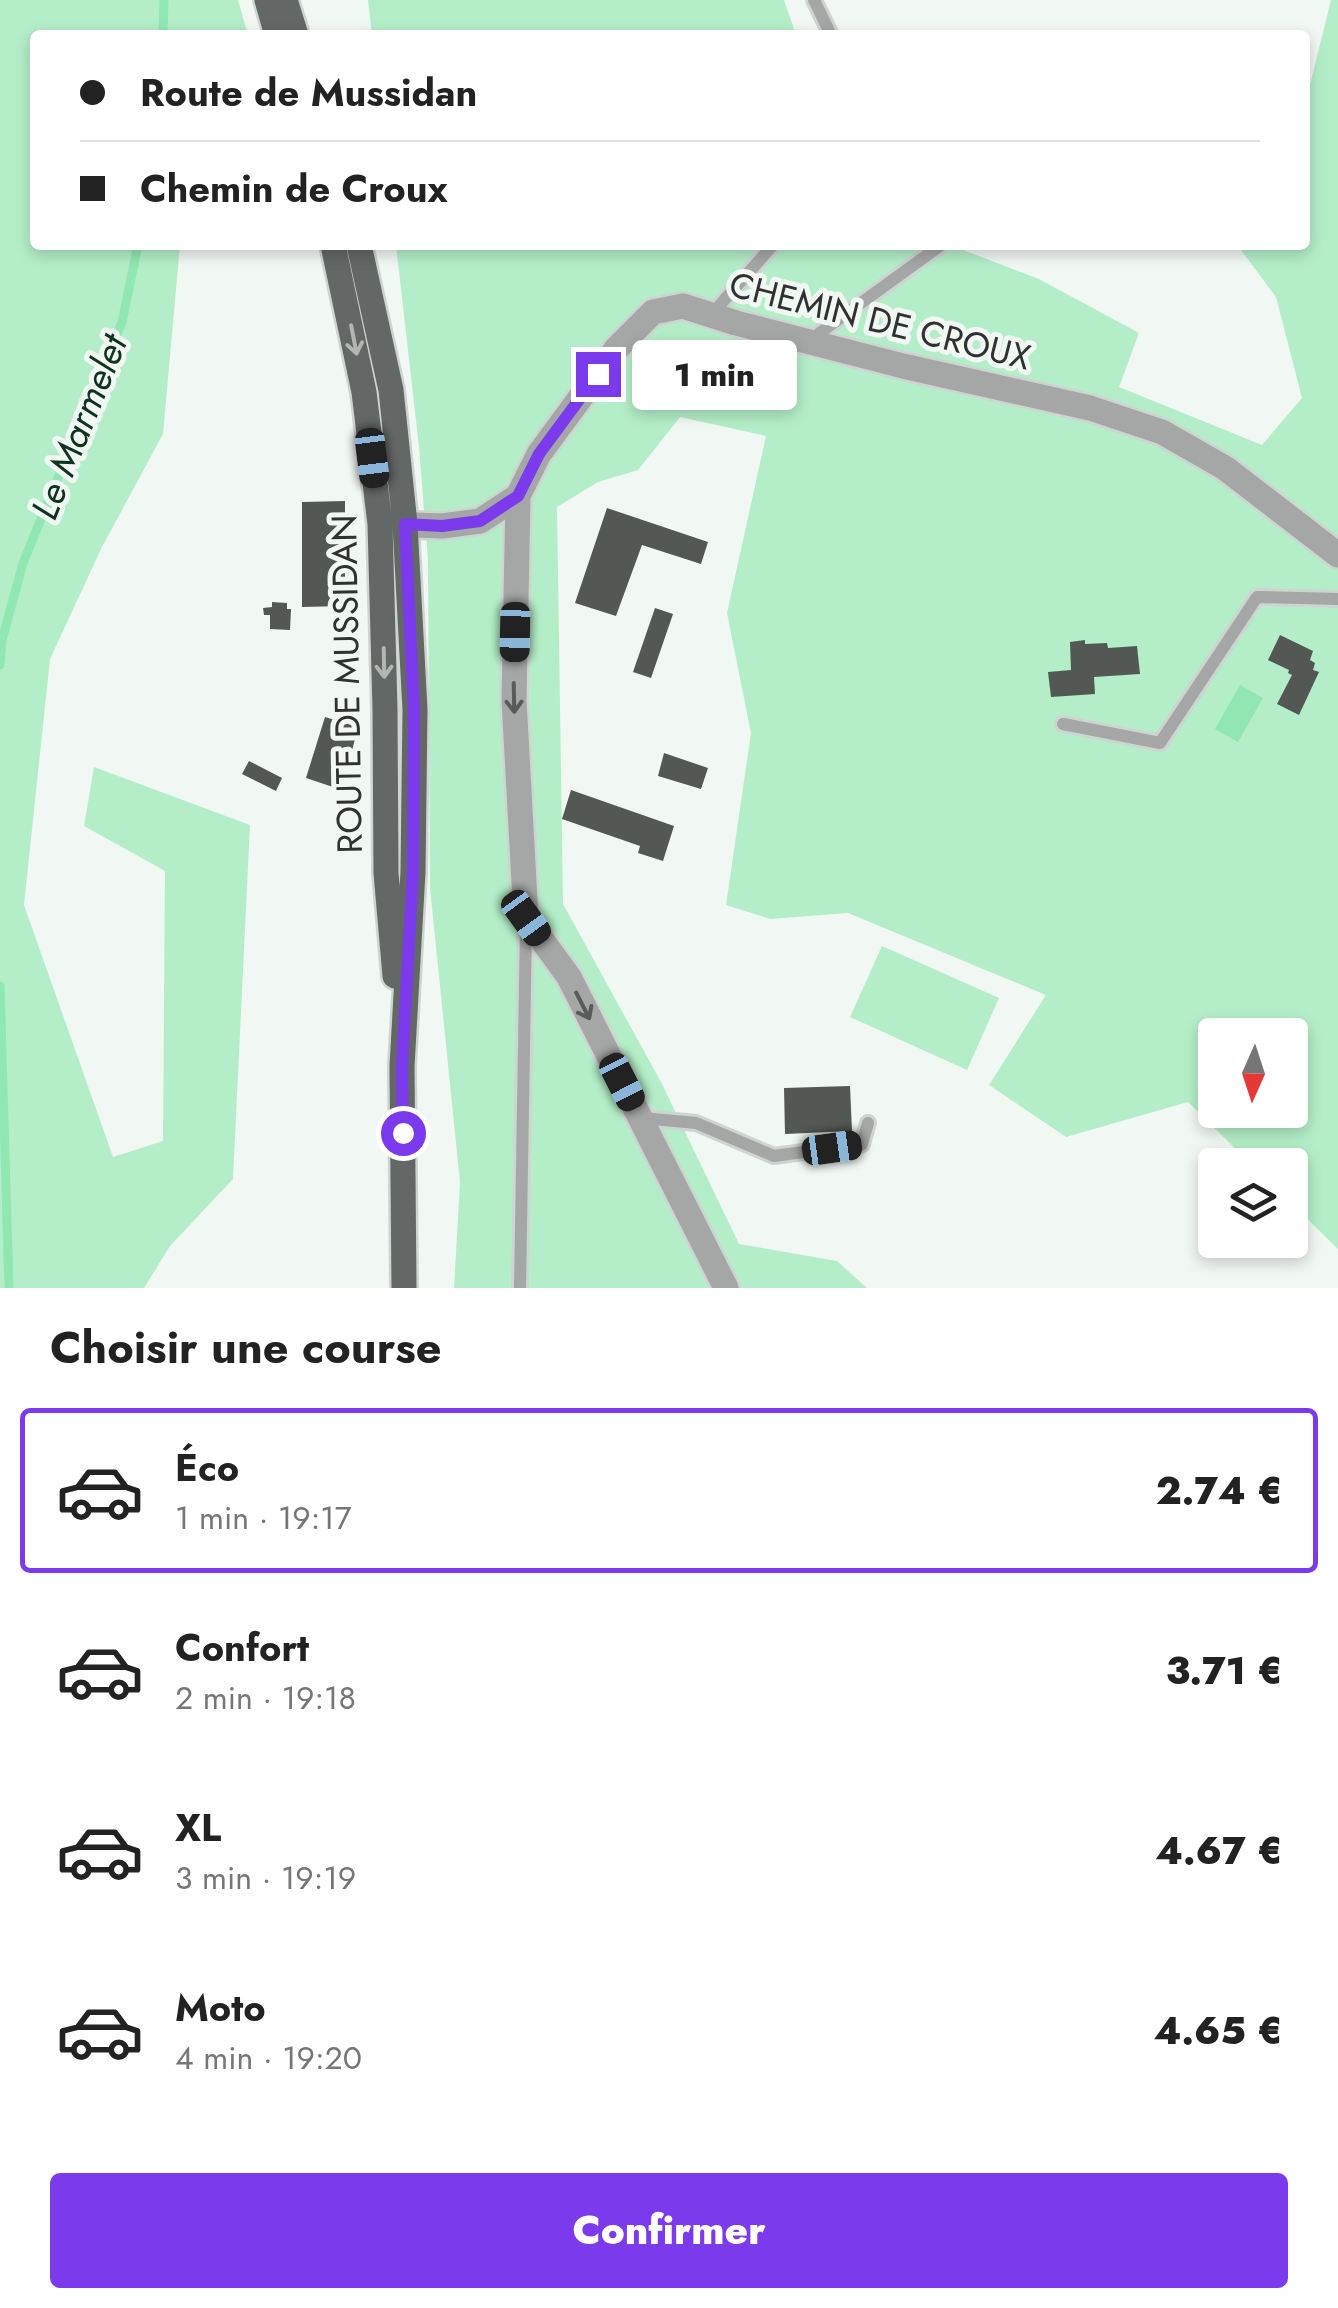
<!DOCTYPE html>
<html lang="fr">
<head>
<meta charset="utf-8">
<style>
  body { margin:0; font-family:Jost,sans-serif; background:#f2f2f2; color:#222; height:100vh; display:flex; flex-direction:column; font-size:38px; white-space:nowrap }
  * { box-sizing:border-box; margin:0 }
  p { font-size:32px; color:#767676 }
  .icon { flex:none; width:55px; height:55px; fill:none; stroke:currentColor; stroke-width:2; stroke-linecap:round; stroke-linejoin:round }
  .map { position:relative; height:1288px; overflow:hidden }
  .details { display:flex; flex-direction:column; background:#fff; flex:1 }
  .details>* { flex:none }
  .hud { position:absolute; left:30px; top:30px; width:1280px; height:220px; border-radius:10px; box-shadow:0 5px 15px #0003; display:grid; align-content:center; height:220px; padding:0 50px; background:#fff }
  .needle { width:65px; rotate:183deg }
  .fabs { position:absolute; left:1198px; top:1018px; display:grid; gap:20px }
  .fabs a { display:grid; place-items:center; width:110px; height:110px; border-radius:10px; background:#fff; box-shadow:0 5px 15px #0003; font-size:50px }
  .end { position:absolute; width:45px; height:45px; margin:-22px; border:12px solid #7c3aed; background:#fff; box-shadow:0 0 0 5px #fff }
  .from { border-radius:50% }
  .bubble { position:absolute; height:70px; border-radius:10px; background:#fff; box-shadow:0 5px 15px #0003; font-size:32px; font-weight:800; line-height:70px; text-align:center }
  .car { position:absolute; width:30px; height:60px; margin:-30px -15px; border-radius:12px; box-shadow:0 0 8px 2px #0007; background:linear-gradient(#222 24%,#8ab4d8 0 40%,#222 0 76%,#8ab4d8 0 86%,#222 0) }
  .hud b { display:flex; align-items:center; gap:35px; height:95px; font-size:38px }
  .hud b+b { border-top:2px solid #e0e0e0 }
  .hud i { width:25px; height:25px; background:#222 }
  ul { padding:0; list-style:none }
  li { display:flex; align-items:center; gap:30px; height:165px; margin:0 20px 15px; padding:0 30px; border:5px solid transparent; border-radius:10px }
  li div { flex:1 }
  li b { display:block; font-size:38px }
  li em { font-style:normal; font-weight:800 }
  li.active { border-color:#7c3aed }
  li>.icon { width:90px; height:90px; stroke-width:1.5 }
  h2 { padding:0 50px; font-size:45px; line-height:120px }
  .action { display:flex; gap:20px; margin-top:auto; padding:20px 50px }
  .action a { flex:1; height:115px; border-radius:10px; background:#7c3aed; color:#fff; font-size:40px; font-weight:800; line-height:115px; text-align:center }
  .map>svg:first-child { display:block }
  .green { fill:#b4eec8; fill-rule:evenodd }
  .water { fill:#91e7b1 }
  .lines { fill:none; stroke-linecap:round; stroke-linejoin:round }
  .stream { stroke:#91e7b1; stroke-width:9 }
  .building { fill:#535854 }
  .lane-casing { stroke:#ced4d0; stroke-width:18 }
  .street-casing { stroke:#ced4d0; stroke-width:30 }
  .primary-casing { stroke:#ced4d0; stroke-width:30 }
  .lane { stroke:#a5a7a6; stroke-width:12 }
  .street { stroke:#a5a7a6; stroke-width:25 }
  .primary { stroke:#636765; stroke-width:25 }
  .oneway { stroke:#b1b6b3 }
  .oneway2 { stroke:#595b5a }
  .route { stroke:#7c3aed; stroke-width:12 }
  .labels { text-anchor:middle; stroke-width:10; stroke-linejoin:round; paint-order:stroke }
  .street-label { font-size:35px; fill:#303231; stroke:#f1f7f3 }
  .water-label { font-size:38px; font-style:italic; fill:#0e331e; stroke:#f1f7f3 }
</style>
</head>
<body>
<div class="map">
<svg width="1338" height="1288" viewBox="0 0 1338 1288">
  <rect width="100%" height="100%" fill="#f1f7f3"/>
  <path class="green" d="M0,0H238L248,35H35V245H180L163,434L102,547L50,659L24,905L113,1157L163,1141L165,871L84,826L94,767L250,825L233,1179L170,1246L144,1288H0Z
    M368,0H784L796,35H372Z
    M1331,0H1338V1249L1290,1202V1165H1252L1188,1102L1066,1137L989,1085L1046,995L848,913L770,919L726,905L751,733L727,613L766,436L680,417L638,470L598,482L557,507L563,904L661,1082L739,1244L837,1261L867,1288H454L460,1182L430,888L428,560L419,447L396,245H950L1039,279L1139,333L1119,387L1262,445L1302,398L1276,297L1241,250L1247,245H1305V105ZM1215,1035H1290V1110H1215Z
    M882,946L999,998L967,1070L850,1017Z"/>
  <path class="water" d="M1240,685L1263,698L1238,742L1215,729Z"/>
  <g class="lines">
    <path class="stream" d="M163,35L164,0
      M0,665L2,640L23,563L122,322L138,245
      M0,986L9,1288"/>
  </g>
  <path class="building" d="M345,501V606L302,607V502Z
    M607,508L708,542L701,564L642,545L616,616L575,603Z
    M272,602L287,603V609H291L290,630L270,629V615H264L263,608L272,607Z
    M655,608L673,614L651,678L633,672Z
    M1280,635L1313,651L1310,660L1315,663L1313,670L1319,672L1299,715L1277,704L1292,675L1288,673L1289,670L1268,660Z
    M1085,640V644L1107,643L1108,648L1137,646L1140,674L1094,677L1095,694L1051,697L1048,672L1071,670L1070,642Z
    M325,717L358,727L342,790L306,778Z
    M664,753L708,768L701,789L658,776Z
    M249,761L282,778L276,791L242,774Z
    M571,790L674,826L663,861L638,853L640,846L562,819Z
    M850,1086L852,1131L785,1134L784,1088Z"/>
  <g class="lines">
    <defs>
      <path id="lane" d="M814,0L831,35
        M712,314L773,245
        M810,340L941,245
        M1063,724L1160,743L1257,597L1338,599
        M642,1118L696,1123L774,1156L862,1144L868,1123
        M520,1288L526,925"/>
      <path id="street" d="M518,496L514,700L526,918L569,977L726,1288
        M387,524L442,526L480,521L518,496L539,454L617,348L653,312L683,306L736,323L903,366L1090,408L1162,432L1225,468L1338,555"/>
      <path id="primary" d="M267,0L277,35
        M285,0L296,35
        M333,245L364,392L380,524L385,709L386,873L395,976
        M359,245L391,390L405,524L415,710L413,872L402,1066L404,1288"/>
    </defs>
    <use href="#lane" class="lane-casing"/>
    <use href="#street" class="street-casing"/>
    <use href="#primary" class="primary-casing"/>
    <use href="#lane" class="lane"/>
    <use href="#street" class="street"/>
    <use href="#primary" class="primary"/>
  </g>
  <defs><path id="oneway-shaft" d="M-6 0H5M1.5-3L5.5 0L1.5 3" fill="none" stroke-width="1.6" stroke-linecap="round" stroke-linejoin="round" transform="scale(2.5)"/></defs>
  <g class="oneway">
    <use href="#oneway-shaft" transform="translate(354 340) rotate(79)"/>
    <use href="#oneway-shaft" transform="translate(384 663) rotate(89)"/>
  </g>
  <g class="oneway2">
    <use href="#oneway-shaft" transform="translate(514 698) rotate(89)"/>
    <use href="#oneway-shaft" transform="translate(583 1006) rotate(63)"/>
  </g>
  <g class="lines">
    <path class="route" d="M403,1133L402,1066L413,872L414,710L405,524L442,526L480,521L518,496L539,454L598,374"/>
  </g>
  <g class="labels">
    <g class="street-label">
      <text transform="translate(880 321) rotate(14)" y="12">CHEMIN DE CROUX</text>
      <text transform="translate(347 684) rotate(-91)" y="12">ROUTE DE MUSSIDAN</text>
    </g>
    <g class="water-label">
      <text transform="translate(79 427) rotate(-68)" y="13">Le Marmelet</text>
    </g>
  </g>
</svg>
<div class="fabs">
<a><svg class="needle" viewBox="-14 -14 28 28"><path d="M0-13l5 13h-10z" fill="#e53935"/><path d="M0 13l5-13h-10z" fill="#767676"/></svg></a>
<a><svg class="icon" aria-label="layers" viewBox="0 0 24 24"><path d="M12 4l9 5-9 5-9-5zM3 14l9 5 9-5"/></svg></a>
</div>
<i class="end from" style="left:403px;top:1133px"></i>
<i class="end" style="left:598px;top:374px"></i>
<div class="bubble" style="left:632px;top:340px;width:165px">1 min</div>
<i class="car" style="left:372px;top:458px;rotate:173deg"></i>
<i class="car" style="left:515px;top:632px;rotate:181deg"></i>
<i class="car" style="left:526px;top:918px;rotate:144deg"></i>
<i class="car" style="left:622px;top:1082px;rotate:153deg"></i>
<i class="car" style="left:832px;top:1148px;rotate:82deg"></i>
<div class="hud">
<b><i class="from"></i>Route de Mussidan</b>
<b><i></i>Chemin de Croux</b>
</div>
</div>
<section class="details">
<h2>Choisir une course</h2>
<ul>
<li class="active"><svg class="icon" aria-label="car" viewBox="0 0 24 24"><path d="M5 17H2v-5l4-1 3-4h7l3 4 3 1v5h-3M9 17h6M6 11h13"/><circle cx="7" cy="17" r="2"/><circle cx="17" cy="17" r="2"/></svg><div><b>Éco</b><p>1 min · 19:17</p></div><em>2.74 €</em></li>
<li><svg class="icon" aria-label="car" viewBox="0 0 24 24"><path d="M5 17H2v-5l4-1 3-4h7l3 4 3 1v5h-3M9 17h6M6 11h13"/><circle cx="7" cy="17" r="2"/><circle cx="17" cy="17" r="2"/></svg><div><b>Confort</b><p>2 min · 19:18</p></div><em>3.71 €</em></li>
<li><svg class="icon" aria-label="car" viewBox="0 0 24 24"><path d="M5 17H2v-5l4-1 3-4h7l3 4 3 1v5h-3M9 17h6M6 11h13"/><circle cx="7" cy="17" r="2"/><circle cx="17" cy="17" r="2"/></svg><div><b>XL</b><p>3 min · 19:19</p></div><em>4.67 €</em></li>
<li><svg class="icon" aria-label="car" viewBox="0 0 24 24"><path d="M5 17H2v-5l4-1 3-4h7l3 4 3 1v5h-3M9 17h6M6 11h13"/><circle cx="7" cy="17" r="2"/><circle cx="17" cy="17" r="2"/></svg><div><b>Moto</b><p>4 min · 19:20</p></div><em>4.65 €</em></li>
</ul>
<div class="action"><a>Confirmer</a></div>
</section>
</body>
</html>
